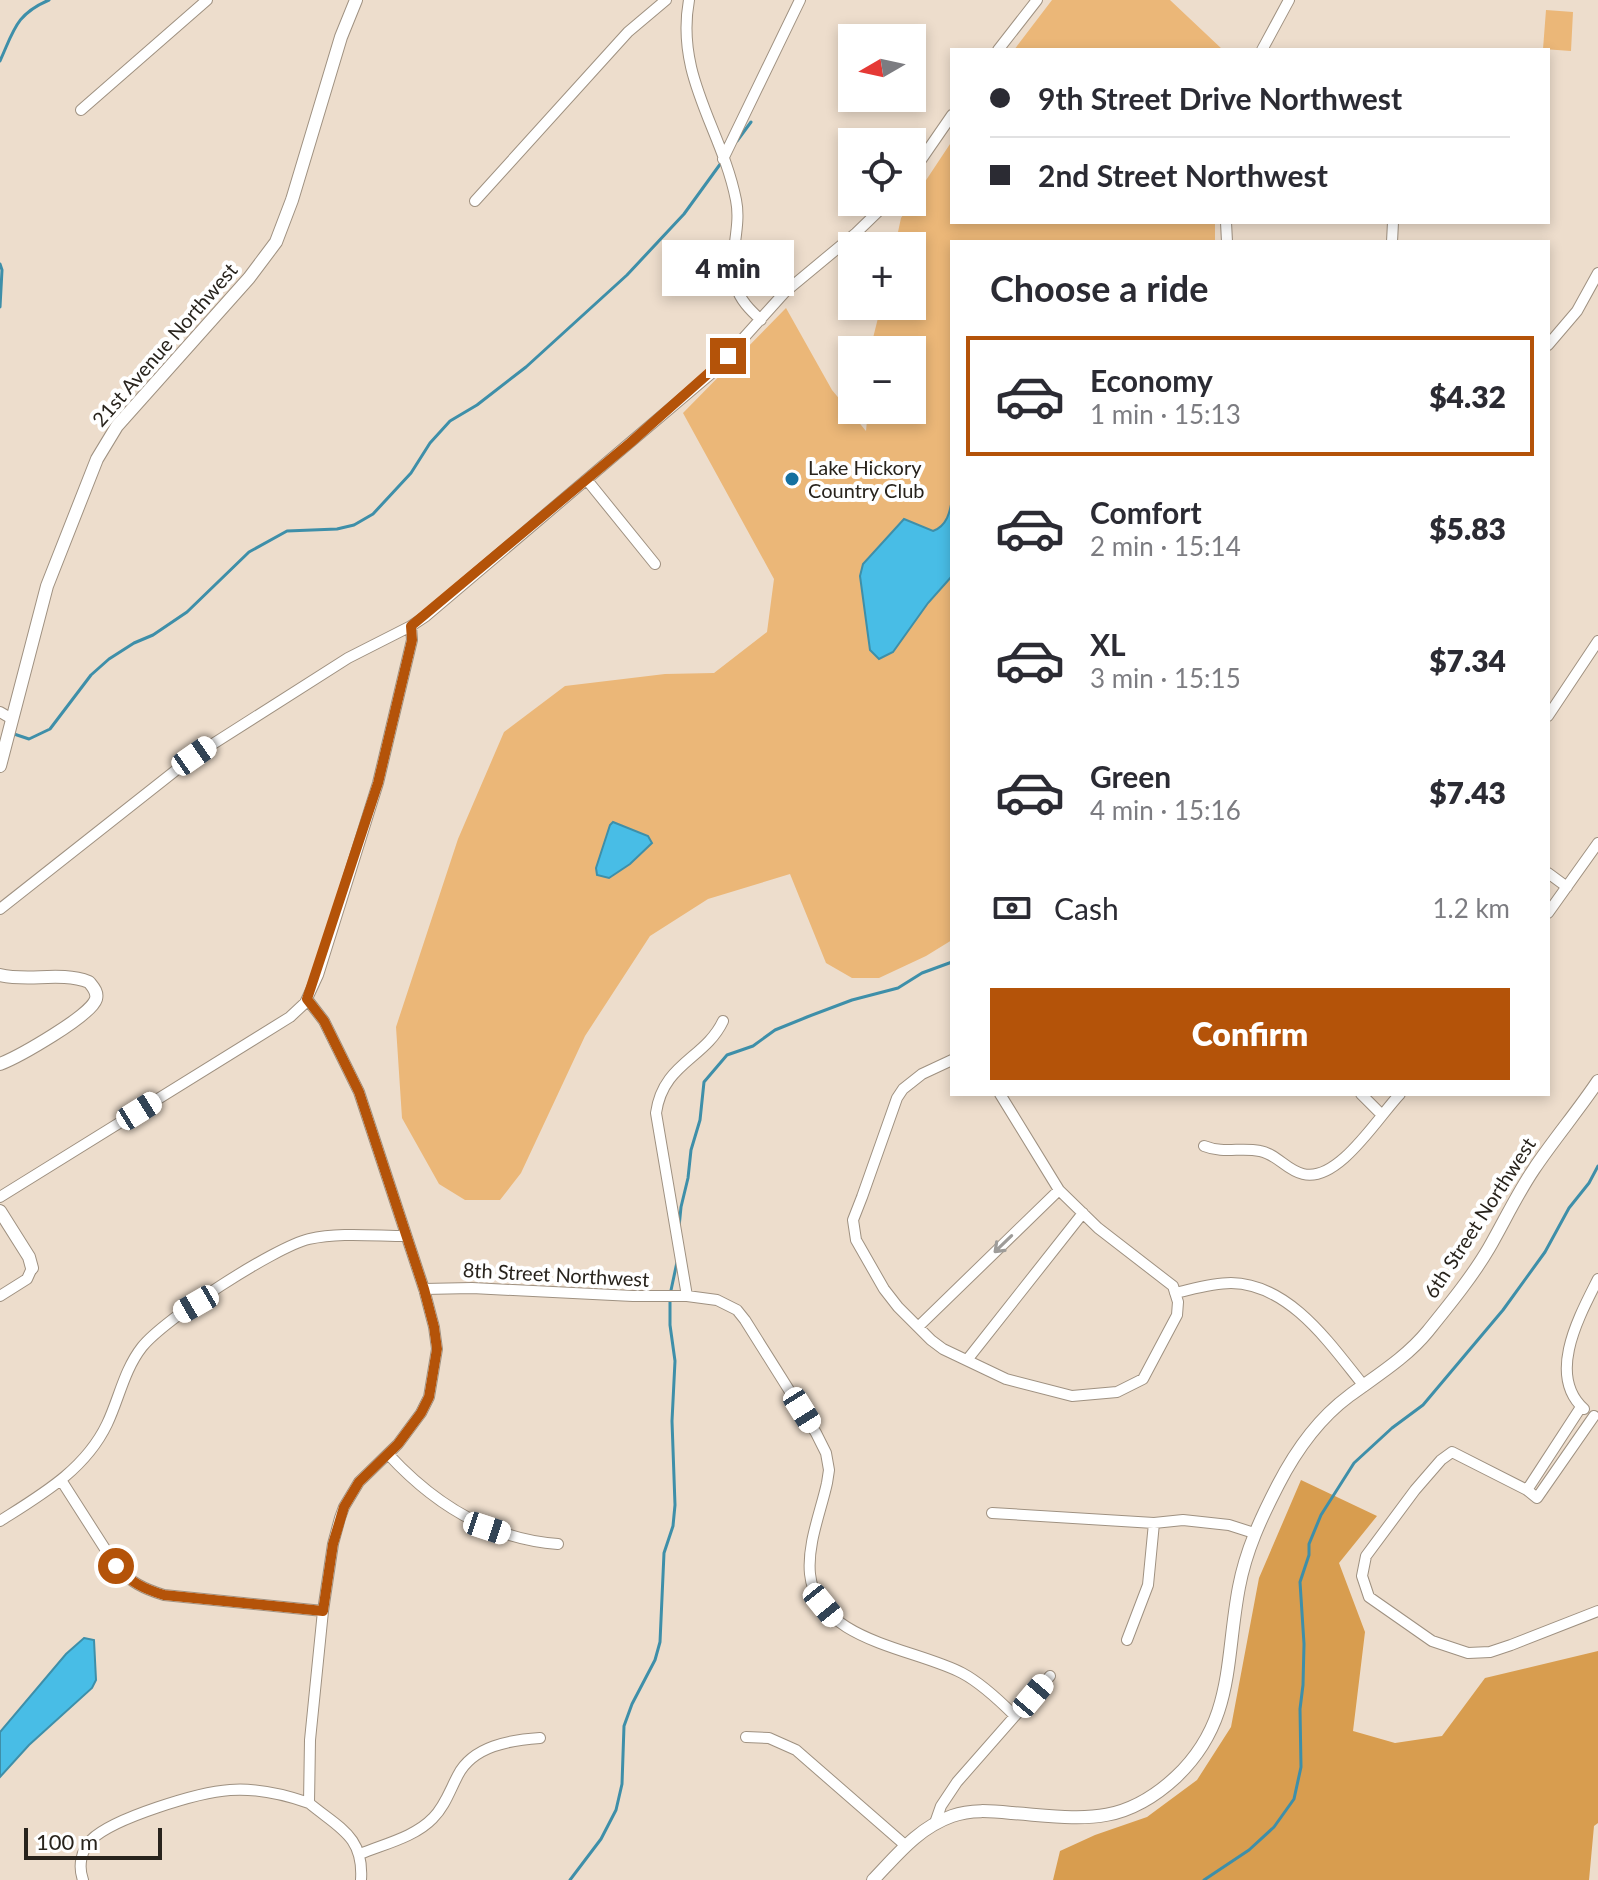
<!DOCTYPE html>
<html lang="en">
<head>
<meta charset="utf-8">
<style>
  body { margin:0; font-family:Lato,sans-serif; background:#f7f7f7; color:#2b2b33; height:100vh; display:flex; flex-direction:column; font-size:30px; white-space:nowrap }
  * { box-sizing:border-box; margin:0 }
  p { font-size:26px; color:#7c7c81 }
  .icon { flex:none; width:44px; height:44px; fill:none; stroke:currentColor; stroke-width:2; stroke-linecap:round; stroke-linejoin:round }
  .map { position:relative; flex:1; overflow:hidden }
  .drawer { position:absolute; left:950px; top:240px; width:600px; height:856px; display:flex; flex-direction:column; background:#fff; border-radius:0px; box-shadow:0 4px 12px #0003 }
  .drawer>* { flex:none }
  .guide { position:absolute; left:950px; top:48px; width:600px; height:176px; border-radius:0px; box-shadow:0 4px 12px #0003; display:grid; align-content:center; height:176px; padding:0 40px; background:#fff }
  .needle { width:52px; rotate:261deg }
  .tools { position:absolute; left:838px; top:24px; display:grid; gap:16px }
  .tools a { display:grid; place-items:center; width:88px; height:88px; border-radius:0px; background:#fff; box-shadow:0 4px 12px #0003; font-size:40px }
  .scale { position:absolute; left:24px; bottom:20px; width:138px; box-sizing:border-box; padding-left:8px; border:4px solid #28231c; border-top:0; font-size:22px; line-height:28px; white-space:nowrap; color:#28231c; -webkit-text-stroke:6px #fff; paint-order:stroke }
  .end { position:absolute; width:36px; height:36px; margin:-18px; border:10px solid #b45309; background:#fff; box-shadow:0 0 0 4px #fff }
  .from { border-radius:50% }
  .bubble { position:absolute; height:56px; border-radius:0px; background:#fff; box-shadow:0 4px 12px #0003; font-size:26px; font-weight:800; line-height:56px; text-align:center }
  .car { position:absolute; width:24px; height:48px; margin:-24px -12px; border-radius:10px; box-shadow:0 0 6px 2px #0007; background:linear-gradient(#fff 24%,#345 0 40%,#fff 0 76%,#345 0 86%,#fff 0) }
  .guide b { display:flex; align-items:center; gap:28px; height:76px; font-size:30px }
  .guide b+b { border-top:2px solid #e1e1e2 }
  .guide i { width:20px; height:20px; background:#2b2b33 }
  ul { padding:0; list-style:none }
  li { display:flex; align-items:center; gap:24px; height:120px; margin:0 16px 12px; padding:0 24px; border:4px solid transparent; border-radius:0px }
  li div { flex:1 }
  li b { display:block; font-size:30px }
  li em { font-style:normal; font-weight:800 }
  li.on { border-color:#b45309 }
  li>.icon { width:72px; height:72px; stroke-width:1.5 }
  h2 { padding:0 40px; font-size:36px; line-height:96px }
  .pay { display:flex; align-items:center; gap:20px; height:88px; padding:0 40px; font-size:30px }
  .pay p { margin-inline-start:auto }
  .action { display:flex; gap:16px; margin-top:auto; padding:16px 40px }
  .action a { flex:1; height:92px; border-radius:0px; background:#b45309; color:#fff; font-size:32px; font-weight:800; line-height:92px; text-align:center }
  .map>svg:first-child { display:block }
  .green { fill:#ebb778 }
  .forest { fill:#d89d4f }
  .water { fill:#48bde6; stroke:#3e8fa9; stroke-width:2 }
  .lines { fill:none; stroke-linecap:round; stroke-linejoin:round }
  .stream { stroke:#3e8fa9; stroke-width:3 }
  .minor-casing { stroke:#9f9181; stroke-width:12 }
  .tertiary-casing { stroke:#9f9181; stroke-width:14 }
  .minor { stroke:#fff; stroke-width:10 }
  .tertiary { stroke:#fff; stroke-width:12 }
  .oneway { stroke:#9e9c99 }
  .route { stroke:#b45309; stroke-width:10 }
  .poi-dot { fill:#15709f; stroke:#fff; stroke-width:3 }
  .labels { text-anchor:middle; stroke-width:8; stroke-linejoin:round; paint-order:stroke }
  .street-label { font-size:20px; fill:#28231c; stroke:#fff }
  .poi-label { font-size:20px; fill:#28231c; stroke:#fff; text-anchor:start }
</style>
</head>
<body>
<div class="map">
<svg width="1598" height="1880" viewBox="0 0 1598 1880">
  <rect width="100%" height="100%" fill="#edddcc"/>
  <path class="green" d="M1052,0H1170L1223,50H1014Z
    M1546,10L1573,12L1571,51L1543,49Z
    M952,141V222H1215V242H952V940L926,956L879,978H852L826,963L790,874L708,899L650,936L585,1036L521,1173L500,1200H465L439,1184L402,1118L396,1027L458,839L504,732L565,686L665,674L714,673L767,632L774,579L683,413L786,308L832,390L866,431L868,410H912V350H870L881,306H912V246H895L901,218Z"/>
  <path class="forest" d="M1301,1480L1377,1516L1339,1563L1365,1632L1353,1731L1395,1743L1442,1736L1485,1678L1598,1651V1823L1594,1826L1589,1880H1053L1060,1851L1095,1835L1147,1817L1197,1780L1231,1727L1259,1578Z"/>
  <path class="water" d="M952,499V576L928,603L893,652L879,659L870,650L860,576L863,564L904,519L933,531C947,526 950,512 952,499Z
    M613,822L648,836L652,843L630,864L609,878L597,875L596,868L610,825Z
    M84,1638L94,1640L96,1680L92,1688L29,1745L0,1777V1732L66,1654Z"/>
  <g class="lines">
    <path class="stream" d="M0,61C14,30 16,14 49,0
      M737,141L751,122
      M0,264L2,270L0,307
      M14,734L29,739L50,729L91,675L109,659L134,643L153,635L187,612L249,552L287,531L337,529L354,525L373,514L411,473L430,443L450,421L477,405L526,367L627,275L684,214L721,163
      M679,1227L681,1207L688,1178L691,1150L700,1120L704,1082L727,1055L753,1046L775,1030L807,1017L852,1000L898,988L922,973L952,962
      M570,1880L601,1839L616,1810L622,1784L624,1726L632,1704L655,1660L660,1642L664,1553L673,1526L675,1505L672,1421L675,1361L670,1325V1295L677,1262
      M1204,1880L1249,1850L1274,1827L1294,1799L1301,1767L1300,1709L1303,1685L1304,1644L1300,1582L1309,1555V1544L1321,1515L1354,1463L1392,1428L1423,1405L1503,1310L1545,1252L1569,1208L1589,1183L1598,1166"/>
    <defs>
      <path id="minor" d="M689,0C675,77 722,129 736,200C742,229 727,258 736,286C740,300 750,310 761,320
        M998,50L1037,0
        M1262,50L1289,0
        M81,110L207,0
        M723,159L800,0
        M912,173L952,115
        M475,201L628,32L666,0
        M1226,222L1227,242
        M1392,242L1393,222
        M1548,345L1577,311L1598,273
        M587,480L655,564
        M0,712L12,719
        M1548,716L1598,641
        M1548,873L1567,887
        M0,909L194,756L348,658L411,626L426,616L713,372L785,292L856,233L888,202
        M1548,913L1598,843
        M307,999L324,1021L359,1092L424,1289L434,1327L437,1349L429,1397L421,1413L398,1444L359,1482L344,1507L340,1518L333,1544L323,1611L310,1740L309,1803C339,1828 364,1836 361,1880
        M952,1060L922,1074L903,1089L897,1098L862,1197L853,1220L856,1240L884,1289L898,1307L931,1340L943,1349L1006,1379L1072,1396L1117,1392L1143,1379L1177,1315L1178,1302L1173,1286L1098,1228L1059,1190L1000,1094
        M1361,1094L1381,1114
        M1204,1146C1224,1154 1240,1147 1260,1151C1277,1154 1286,1170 1303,1174C1338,1183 1378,1117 1400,1094
        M0,1197L290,1017L305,1003L318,975L378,783L412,640L411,626
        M424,1289L472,1288L633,1296H687L717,1300L737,1310L745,1320L816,1433L826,1453L829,1470L827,1483C821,1511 807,1544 810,1574C817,1641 914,1648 962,1673C981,1683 1000,1701 1015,1716
        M1175,1293C1193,1289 1212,1283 1231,1283C1290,1284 1330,1344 1364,1386
        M0,1296L27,1279L32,1268
        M687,1296L656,1113C663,1063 705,1059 723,1021
        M918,1327L1059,1190
        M967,1360L1083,1213
        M1581,1407L1527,1490L1537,1498L1594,1416
        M1584,1409C1546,1375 1580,1315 1598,1279
        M388,1454C434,1504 489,1539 558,1544
        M61,1480L116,1566C130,1582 144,1589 164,1595L323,1611
        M1527,1490L1452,1452L1441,1460L1415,1490L1366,1556L1362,1576L1369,1597L1432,1641L1468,1653L1490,1652L1511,1645L1598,1611
        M992,1513L1154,1523L1183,1520L1229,1525L1254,1533
        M0,1521C41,1495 85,1470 107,1424C119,1399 124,1370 142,1347C164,1319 275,1247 309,1239C340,1232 375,1236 406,1236
        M1127,1640L1148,1585L1154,1523
        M746,1737L769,1738L796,1750L905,1845
        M935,1823L941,1806L957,1782L1050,1676
        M360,1854C384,1844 415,1837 433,1818C445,1806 450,1790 458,1775C473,1746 510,1740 540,1738
        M83,1880C78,1866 81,1851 91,1840C113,1818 199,1792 230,1790C256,1788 286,1795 309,1803"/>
      <path id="tertiary" d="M0,766L47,586L97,459L117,426L249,278L276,242L292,200L341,37L356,0
        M0,975C29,982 60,971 89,982C93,987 98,992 96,999C91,1016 18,1057 0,1064
        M0,1211L29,1257L32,1268
        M873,1880C897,1855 918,1828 952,1816C971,1809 991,1811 1012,1813C1080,1818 1121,1828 1176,1777C1235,1721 1225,1660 1239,1587C1246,1550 1261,1518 1278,1485C1295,1452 1318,1419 1349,1396C1376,1376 1406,1358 1428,1331C1449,1305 1472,1277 1489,1248C1504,1222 1517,1194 1534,1169C1554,1139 1578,1111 1598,1081"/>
    </defs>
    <use href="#minor" class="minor-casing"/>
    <use href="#tertiary" class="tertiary-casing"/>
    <use href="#minor" class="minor"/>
    <use href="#tertiary" class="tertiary"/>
  </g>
  <defs><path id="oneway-shaft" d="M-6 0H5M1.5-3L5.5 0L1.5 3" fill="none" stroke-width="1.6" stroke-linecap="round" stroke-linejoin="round" transform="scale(2)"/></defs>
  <use class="oneway" href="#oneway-shaft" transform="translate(1003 1244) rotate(136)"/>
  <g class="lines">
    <path class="route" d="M116,1566C130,1582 144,1589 164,1595L323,1611L333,1544L344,1507L359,1482L398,1444L421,1413L429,1397L437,1349L434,1327L424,1289L359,1092L324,1021L307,999L378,783L412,640L411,626L630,443L728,356"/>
  </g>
  <circle class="poi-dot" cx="792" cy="479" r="8"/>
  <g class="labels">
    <g class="street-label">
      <text transform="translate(165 345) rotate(-49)" y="7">21st Avenue Northwest</text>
      <text transform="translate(1480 1218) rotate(-57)" y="7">6th Street Northwest</text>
      <text transform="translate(556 1275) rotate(3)" y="7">8th Street Northwest</text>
    </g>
    <g class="poi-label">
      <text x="808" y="475">Lake Hickory<tspan x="808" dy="23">Country Club</tspan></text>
    </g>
  </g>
</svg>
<div class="tools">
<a><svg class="needle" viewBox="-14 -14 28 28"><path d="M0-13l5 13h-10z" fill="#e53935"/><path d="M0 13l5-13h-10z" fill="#7c7c81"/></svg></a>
<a><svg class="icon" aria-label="locate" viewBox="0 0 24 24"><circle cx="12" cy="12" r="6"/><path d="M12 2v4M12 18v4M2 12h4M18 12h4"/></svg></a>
<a>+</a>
<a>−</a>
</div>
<div class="scale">100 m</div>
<i class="end from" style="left:116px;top:1566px"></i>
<i class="end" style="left:728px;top:356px"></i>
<div class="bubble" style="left:662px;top:240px;width:132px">4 min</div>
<i class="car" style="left:194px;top:756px;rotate:55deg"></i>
<i class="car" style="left:139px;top:1111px;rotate:58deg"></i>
<i class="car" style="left:196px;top:1304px;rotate:240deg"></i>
<i class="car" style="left:802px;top:1410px;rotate:148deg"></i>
<i class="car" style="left:487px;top:1528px;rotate:108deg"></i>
<i class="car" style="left:823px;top:1605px;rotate:141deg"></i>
<i class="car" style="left:1033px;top:1696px;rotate:40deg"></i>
<div class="guide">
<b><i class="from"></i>9th Street Drive Northwest</b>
<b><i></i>2nd Street Northwest</b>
</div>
<section class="drawer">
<h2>Choose a ride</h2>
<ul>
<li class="on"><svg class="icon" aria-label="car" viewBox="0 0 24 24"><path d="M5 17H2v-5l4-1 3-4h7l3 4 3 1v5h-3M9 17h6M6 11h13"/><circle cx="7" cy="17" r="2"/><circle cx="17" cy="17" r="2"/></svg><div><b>Economy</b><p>1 min · 15:13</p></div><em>$4.32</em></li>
<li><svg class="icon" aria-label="car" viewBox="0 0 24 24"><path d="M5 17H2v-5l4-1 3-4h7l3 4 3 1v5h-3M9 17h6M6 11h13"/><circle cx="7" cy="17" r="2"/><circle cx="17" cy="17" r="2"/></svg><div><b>Comfort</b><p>2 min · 15:14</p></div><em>$5.83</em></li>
<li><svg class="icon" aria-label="car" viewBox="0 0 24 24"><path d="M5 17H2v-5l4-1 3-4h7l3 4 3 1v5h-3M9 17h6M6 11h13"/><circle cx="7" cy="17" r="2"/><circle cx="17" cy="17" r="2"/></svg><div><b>XL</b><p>3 min · 15:15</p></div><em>$7.34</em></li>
<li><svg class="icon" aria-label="car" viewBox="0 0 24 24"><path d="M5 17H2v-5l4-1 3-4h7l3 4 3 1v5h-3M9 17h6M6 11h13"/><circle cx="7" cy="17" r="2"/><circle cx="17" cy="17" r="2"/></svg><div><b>Green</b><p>4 min · 15:16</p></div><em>$7.43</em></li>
</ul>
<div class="pay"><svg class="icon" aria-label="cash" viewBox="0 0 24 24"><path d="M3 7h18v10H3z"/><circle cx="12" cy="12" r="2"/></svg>Cash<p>1.2 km</p></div>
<div class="action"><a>Confirm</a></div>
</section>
</div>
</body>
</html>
